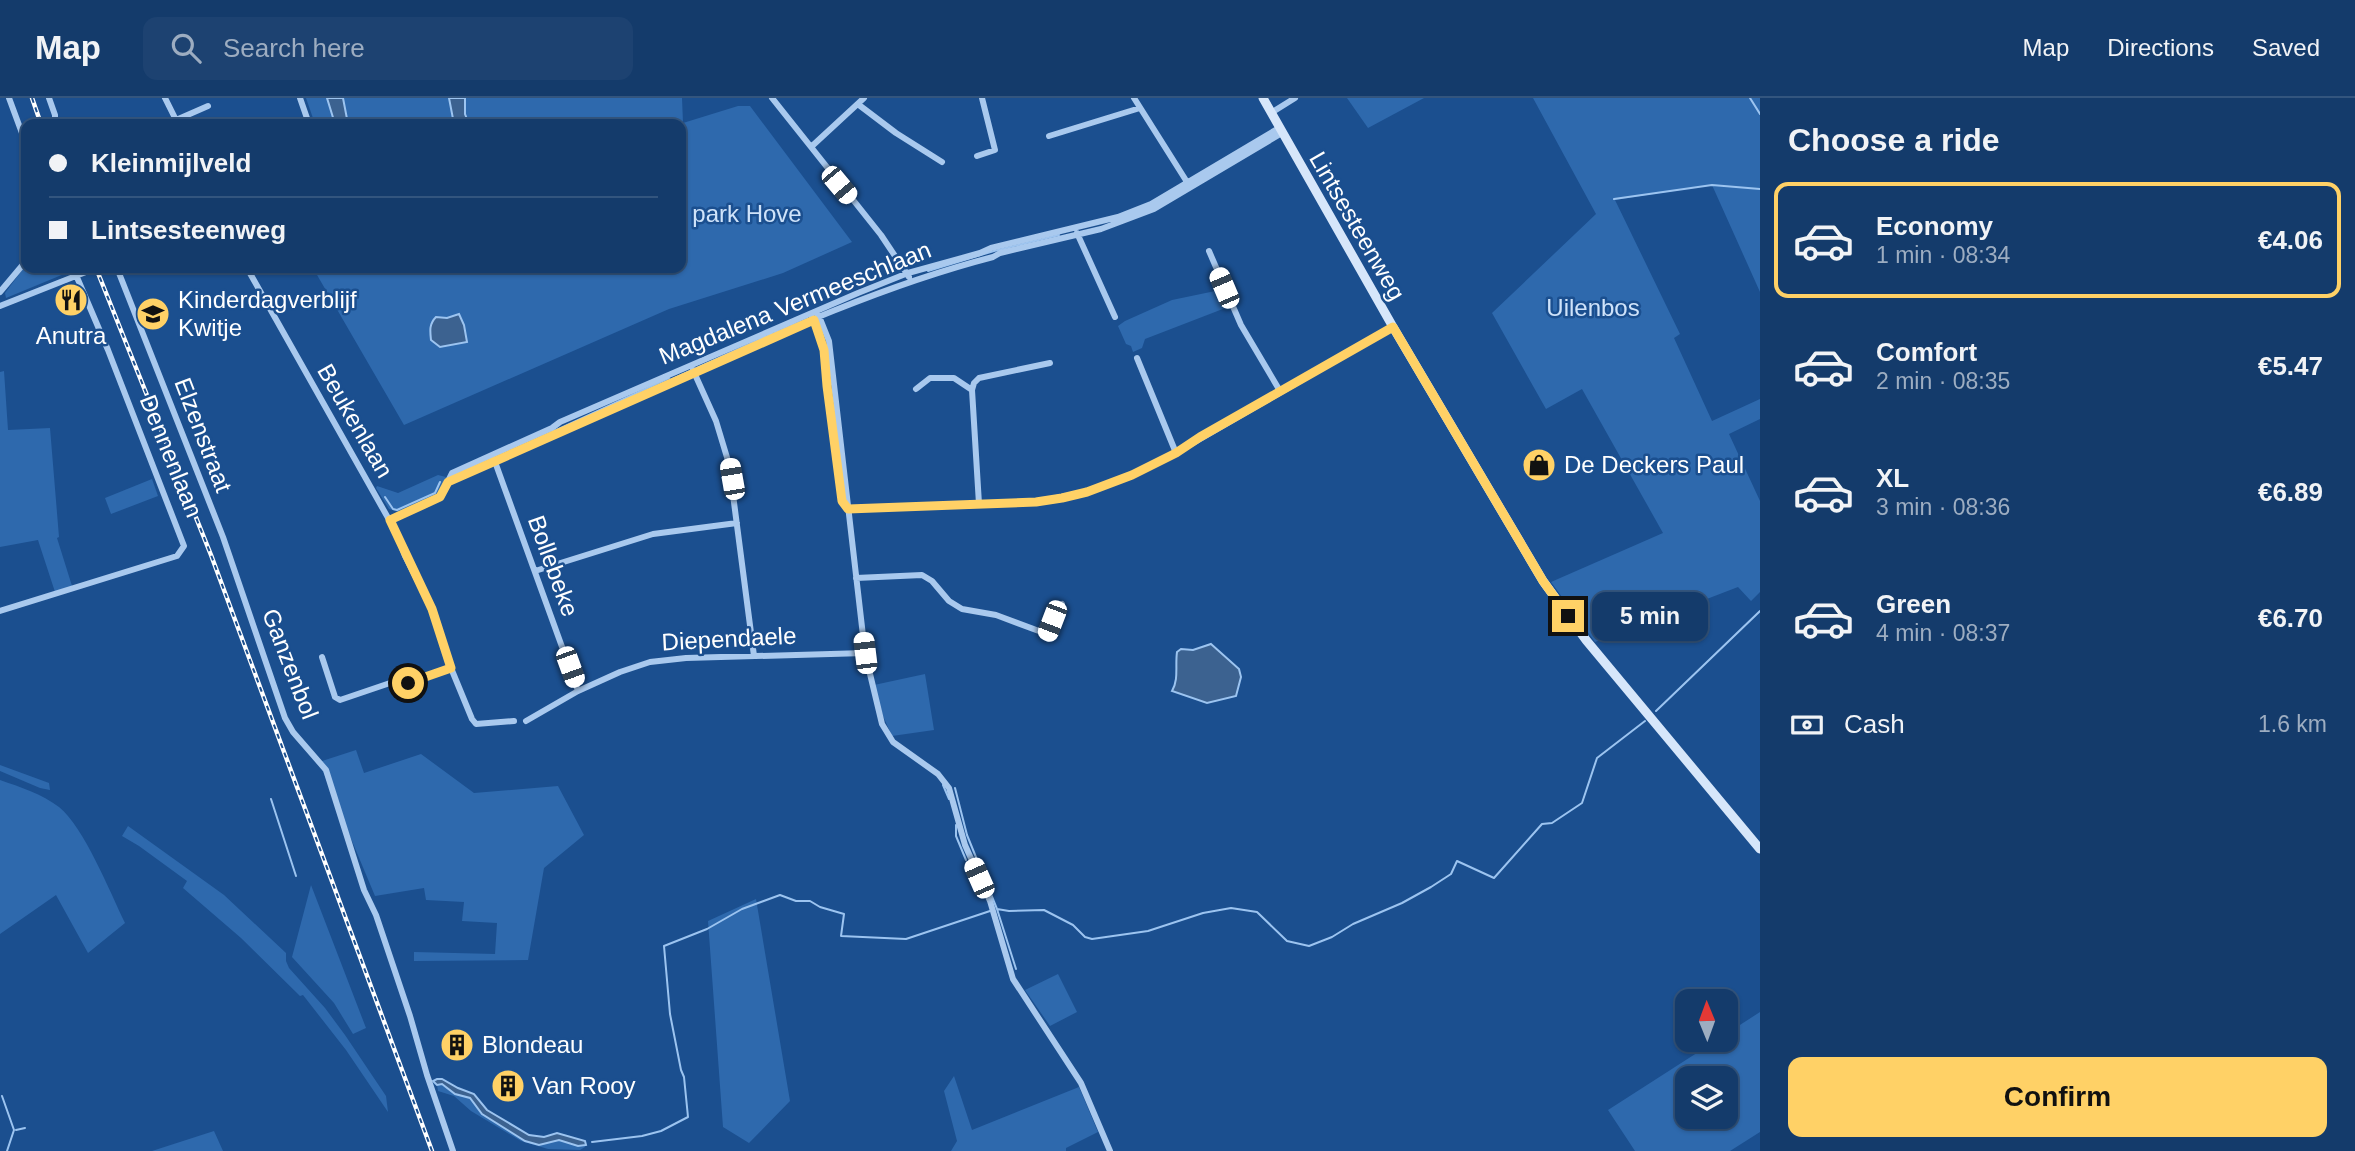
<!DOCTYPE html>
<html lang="en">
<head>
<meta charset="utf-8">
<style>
  body { margin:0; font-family:Arial,sans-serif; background:#1d4271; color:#f1f3f6; height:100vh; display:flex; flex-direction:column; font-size:26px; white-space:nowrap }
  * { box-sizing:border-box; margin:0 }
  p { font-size:23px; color:#9dadc1 }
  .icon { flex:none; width:38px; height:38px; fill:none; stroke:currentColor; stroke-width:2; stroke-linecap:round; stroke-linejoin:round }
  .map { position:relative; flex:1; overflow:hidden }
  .details { display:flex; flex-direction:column; background:#143b6b; width:595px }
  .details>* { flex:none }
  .top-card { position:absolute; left:21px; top:21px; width:665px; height:154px; border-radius:14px; box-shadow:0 2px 5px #0004,0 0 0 2px #33557e; display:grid; align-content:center; height:154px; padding:0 28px; background:#143b6b }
  .needle { width:46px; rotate:359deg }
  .buttons { position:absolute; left:1675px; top:891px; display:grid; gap:14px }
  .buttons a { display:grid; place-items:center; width:63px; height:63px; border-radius:14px; background:#143b6b; box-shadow:0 2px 5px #0004,0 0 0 2px #33557e; font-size:35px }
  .end { position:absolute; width:32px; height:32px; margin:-16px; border:9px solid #ffd166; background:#111; box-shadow:0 0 0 4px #111 }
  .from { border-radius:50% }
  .bubble { position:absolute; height:49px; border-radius:14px; background:#143b6b; box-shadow:0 2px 5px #0004,0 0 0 2px #33557e; font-size:23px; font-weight:700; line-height:49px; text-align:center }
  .car { position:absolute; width:21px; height:42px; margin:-21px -10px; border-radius:9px; box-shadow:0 0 5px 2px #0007; background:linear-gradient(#fff 24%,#345 0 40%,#fff 0 76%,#345 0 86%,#fff 0) }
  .top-card b { display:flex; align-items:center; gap:24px; height:66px; font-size:26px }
  .top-card b+b { border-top:2px solid #33557e }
  .top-card i { width:18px; height:18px; background:#f1f3f6 }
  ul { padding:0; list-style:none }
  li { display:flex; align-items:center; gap:21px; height:116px; margin:0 14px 10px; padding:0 14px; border:4px solid transparent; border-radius:14px }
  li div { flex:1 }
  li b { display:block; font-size:26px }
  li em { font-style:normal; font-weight:700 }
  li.current { border-color:#ffd166 }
  li>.icon { width:63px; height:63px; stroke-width:1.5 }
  h2 { padding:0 28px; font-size:32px; line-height:84px }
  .pay { display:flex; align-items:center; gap:18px; height:77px; padding:0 28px; font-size:26px }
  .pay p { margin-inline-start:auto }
  .action { display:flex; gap:14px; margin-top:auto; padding:14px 28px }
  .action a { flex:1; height:80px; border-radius:14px; background:#ffd166; color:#111; font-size:28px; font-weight:700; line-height:80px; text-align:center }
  header { display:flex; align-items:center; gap:42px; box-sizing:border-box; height:98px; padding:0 35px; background:#143b6b; border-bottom:2px solid #33557e }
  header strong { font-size:33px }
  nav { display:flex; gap:38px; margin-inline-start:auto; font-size:24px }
  .search { width:490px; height:63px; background:#1d4271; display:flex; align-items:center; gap:18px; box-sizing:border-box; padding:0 24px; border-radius:14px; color:#9dadc1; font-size:26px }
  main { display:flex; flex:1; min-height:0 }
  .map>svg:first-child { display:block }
  .green { fill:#2e69ad; fill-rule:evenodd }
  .water { fill:#3c6290; stroke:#9cc4f0; stroke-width:2 }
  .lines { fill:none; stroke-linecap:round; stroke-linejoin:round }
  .stream { stroke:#9cc4f0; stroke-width:2 }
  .street { stroke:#a9c9ee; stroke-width:6 }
  .secondary { stroke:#d6e6fa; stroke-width:9 }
  .rail-casing { stroke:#fff; stroke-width:4.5 }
  .rail { stroke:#1b4f8f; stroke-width:2; stroke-dasharray:5; stroke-linecap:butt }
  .route { stroke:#ffd166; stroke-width:9 }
  .labels { text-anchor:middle; stroke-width:5; stroke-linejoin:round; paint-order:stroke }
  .park-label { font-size:24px; fill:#cfe3fa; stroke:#1b4f8f }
  .street-label { font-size:24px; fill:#fff; stroke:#1b4f8f }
  .poi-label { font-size:24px; fill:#fff; stroke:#1b4f8f; text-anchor:start }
</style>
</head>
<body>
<header>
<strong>Map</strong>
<div class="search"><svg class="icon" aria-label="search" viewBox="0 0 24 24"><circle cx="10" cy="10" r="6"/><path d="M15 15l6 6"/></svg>Search here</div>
<nav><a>Map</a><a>Directions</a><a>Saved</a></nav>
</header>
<main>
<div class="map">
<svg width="1760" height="1053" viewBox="0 0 1760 1053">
  <rect width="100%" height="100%" fill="#1b4f8f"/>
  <path class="green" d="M306,0H682L683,25L738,8H750L852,144L783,175L669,211L404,327L313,170H681V26H315Z
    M1347,0H1424L1368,30Z
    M1533,0H1760V194L1712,87L1615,102L1680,236L1674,240L1712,323L1760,301V321L1729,336L1760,403V494L1751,503L1738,489L1595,544L1551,484L1663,435L1582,291L1546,311L1492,215L1596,116Z
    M26,167V170H67L64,176L6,200L5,195Z
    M1220,192L1228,209L1145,241L1142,250L1133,254L1131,248L1126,246L1118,228L1125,223L1172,202Z
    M4,273L8,332L50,330L59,439L57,440L72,488L55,494L38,442L0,449V274Z
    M438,377L446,379L438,396L399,414L389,411L376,390L377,388L398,395Z
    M152,381L158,398L111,416L105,400Z
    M925,576L934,632L892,638L883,618L874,587Z
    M356,652L364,675L421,656L474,695L558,688L584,737L544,770L528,862L414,863V854L495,856L497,825L462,823L464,804L426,802L424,790L375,798L319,664Z
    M0,667L49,685L50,692L40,690L0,673Z
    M0,682C20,689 42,696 59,709C84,729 110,794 125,825L88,855L56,797L0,836Z
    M128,728L224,797L286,855V863L289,870L325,910L345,937L386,998L388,1014L346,952L303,897L300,898L241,840L183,790L187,783L139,748L122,738Z
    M311,787L366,930L353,936L334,905L292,859Z
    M756,801L790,1003L749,1045L723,1029L708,823Z
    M1058,876L1077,914L1050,928L1025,892Z
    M1760,914V1034L1730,1053H1635L1608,1012L1717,942H1726V936ZM1687,980H1726V1018H1687Z
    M954,978L972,1032L1079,989L1098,1034L1066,1050V1053H951L957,1043L944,993Z
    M442,986L455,996L470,1000L482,1016L525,1043L540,1047L559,1042L578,1048L586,1047L585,1049L580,1052L548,1051L521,1043L471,1013L454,998L438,993L437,987Z
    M214,1033L223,1053H152Z"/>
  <path class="water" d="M327,0H343L348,26H335Z
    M449,0H465V16L469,26H454Z
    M459,216L464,227L467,244L440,249L431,242C430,233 429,226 436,219L447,220Z
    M1211,546L1239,571L1241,579L1236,598L1207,605L1172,593C1179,581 1175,568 1177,554L1181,551L1193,552Z
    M437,981H442L458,990L474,996L487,1012L529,1037L544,1039L557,1035L585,1043L586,1047L578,1048L559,1042L539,1047L525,1043L482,1016L470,1000L455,996L442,986L437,987L433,983Z"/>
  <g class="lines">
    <path class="stream" d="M1750,0L1760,16
      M1614,101L1712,87L1760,91
      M928,173L994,153L1059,137
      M509,354L669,280
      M385,399L393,411L397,412L435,395L440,384
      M1656,613L1760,513
      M943,687L949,701
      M955,690L967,737L997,811L1016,871
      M271,701L296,778
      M956,727V738L966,762
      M997,811L1009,813L1044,812L1073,827L1085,839L1092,841L1148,833L1203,815L1231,810L1257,814L1287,843L1309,848L1332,839L1353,826L1402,805L1431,789L1451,776L1457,763L1494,780L1542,726L1552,725L1582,705L1597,660L1645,623
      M2,998L14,1032L7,1053
      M16,1032L25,1030
      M592,1044L642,1038L661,1033L688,1019L684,979L681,972L670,916L664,848L707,831L742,811L780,797L796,803H810L820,809L844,816L841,838L906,841L990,813"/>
    <path class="street" d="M9,0L26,46
      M49,0L55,17V26
      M165,0L176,22L208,8
      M300,0L309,26
      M772,0L881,137L909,179
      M1134,0L1187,84
      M859,7L896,35L942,64
      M1271,15L1295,0
      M1049,38L1140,10
      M811,49L864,0
      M977,58L995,52L982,0
      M1077,135L1115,219
      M1209,153L1241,227L1280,293
      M117,170L223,439L285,620L293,634L326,672L364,792L376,817L410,918L427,977L453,1053
      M247,170L396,434L405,458L432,511L451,570L472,621L476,626L514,623
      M0,194L26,163
      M0,208L96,170
      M817,213L829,243L865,555L882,626L893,644L938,676L949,690L965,747L990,803L1013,881L1081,985L1110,1053
      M812,219L824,252L827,288L842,403L848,411
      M1137,260L1176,355
      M693,272L716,323L729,366L754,558
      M916,291L930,280H954L972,292
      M494,361L578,593
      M448,384L587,323L594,318C725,261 854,195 993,159L1000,155L1101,131L1154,111L1282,35
      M979,406L972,292L974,285L979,280L1050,265
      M848,411L1036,404L1087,394L1132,377L1176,355L1393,229
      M390,422L440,399L452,375L552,330L560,324L858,195L908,175L980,155L991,150L1118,119L1151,106L1279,30
      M535,473L653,436L737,425
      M856,480L922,477L932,483L949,503L962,511L996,517L1047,536L1057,509L1062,506
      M0,513L177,458L184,448L108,252L76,177
      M322,559L335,599L340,602L393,584L408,585L451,570
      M526,623L578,593L620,574L650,564L686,560L865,555"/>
    <path class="secondary" d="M1263,0L1393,229L1543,483L1586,542L1760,751"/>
    <defs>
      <path id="rail" d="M32,0L41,26
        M96,170L211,457L432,1053"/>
    </defs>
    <use href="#rail" class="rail-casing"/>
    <use href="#rail" class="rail"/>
  </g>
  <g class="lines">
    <path class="route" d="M408,585L451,570L432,511L390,422L440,399L448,384L814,222L824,252L827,288L842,403L848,411L1036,404L1062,400L1087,394L1132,377L1176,355L1200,339L1393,229L1543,483L1568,518"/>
  </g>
  <defs>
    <symbol id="restaurant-disc" viewBox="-11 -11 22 22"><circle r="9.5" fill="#ffd166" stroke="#1b4f8f"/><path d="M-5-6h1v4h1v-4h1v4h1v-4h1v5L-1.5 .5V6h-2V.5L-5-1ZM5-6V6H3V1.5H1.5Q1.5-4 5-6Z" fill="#111"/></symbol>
    <symbol id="school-disc" viewBox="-11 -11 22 22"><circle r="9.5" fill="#ffd166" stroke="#1b4f8f"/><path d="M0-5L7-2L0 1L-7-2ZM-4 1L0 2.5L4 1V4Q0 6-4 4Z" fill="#111"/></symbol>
    <symbol id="shop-disc" viewBox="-11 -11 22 22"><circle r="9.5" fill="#ffd166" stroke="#1b4f8f"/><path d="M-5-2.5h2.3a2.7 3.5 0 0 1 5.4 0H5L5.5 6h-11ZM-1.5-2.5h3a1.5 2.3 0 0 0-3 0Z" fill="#111"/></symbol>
    <symbol id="building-disc" viewBox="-11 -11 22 22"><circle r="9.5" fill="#ffd166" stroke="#1b4f8f"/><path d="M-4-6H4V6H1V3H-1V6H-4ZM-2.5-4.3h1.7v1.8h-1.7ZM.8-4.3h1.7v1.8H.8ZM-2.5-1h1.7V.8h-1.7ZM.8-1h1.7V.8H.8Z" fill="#111"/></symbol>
  </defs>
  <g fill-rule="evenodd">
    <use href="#restaurant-disc" x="52" y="183" width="38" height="38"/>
    <use href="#school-disc" x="134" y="197" width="38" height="38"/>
    <use href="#shop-disc" x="1520" y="348" width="38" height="38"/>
    <use href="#building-disc" x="438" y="928" width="38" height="38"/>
    <use href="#building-disc" x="489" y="969" width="38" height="38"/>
  </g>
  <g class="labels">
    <g class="park-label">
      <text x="747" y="124">park Hove</text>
      <text x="1593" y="218">Uilenbos</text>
    </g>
    <g class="street-label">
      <text transform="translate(1357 128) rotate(60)" y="8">Lintsesteenweg</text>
      <text transform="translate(795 205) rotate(-22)" y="8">Magdalena Vermeeschlaan</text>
      <text transform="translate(355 323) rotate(60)" y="8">Beukenlaan</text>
      <text transform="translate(203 337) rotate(69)" y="8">Elzenstraat</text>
      <text transform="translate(171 358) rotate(68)" y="8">Dennenlaan</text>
      <text transform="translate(553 468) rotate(70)" y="8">Bollebeke</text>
      <text transform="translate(729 541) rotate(-3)" y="8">Diependaele</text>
      <text transform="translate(290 566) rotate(69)" y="8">Ganzenbol</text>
    </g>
    <g class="poi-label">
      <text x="178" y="210">Kinderdagverblijf<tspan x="178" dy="28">Kwitje</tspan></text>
      <text x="71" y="246" text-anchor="middle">Anutra</text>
      <text x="1564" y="375">De Deckers Paul</text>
      <text x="482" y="955">Blondeau</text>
      <text x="532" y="996">Van Rooy</text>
    </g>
  </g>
</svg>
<div class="buttons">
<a><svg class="needle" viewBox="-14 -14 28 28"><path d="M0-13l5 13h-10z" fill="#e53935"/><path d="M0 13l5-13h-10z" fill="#9dadc1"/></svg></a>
<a><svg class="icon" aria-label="layers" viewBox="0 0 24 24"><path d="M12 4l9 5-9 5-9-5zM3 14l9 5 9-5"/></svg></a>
</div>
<i class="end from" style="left:408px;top:585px"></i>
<i class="end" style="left:1568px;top:518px"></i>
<div class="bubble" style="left:1592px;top:494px;width:116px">5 min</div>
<i class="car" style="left:839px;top:87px;rotate:140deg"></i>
<i class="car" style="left:1224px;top:190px;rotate:337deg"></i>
<i class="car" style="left:732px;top:381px;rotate:350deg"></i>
<i class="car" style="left:1052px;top:523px;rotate:201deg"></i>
<i class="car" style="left:865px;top:555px;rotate:353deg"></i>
<i class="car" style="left:570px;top:569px;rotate:160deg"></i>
<i class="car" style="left:979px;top:780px;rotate:336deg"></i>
<div class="top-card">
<b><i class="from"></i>Kleinmijlveld</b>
<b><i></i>Lintsesteenweg</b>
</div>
</div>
<section class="details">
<h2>Choose a ride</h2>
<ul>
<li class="current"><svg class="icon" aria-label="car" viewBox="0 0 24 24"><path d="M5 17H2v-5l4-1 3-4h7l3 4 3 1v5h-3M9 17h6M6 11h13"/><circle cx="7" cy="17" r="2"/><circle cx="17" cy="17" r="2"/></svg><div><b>Economy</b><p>1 min · 08:34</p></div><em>€4.06</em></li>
<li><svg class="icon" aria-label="car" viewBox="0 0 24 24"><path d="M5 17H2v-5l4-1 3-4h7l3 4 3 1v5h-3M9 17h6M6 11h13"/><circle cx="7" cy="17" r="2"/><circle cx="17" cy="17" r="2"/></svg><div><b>Comfort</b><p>2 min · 08:35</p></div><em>€5.47</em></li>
<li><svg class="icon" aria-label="car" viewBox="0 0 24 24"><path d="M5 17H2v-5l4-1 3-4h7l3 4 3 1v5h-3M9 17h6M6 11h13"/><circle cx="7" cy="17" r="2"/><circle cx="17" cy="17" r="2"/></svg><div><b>XL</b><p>3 min · 08:36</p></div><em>€6.89</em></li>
<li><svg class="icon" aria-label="car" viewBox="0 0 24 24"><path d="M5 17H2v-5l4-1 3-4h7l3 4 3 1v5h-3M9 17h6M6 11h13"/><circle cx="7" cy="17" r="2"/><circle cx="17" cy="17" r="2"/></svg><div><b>Green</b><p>4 min · 08:37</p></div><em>€6.70</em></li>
</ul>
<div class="pay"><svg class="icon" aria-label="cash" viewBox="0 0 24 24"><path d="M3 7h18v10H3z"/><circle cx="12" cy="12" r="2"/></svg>Cash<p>1.6 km</p></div>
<div class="action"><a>Confirm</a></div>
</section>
</main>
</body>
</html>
